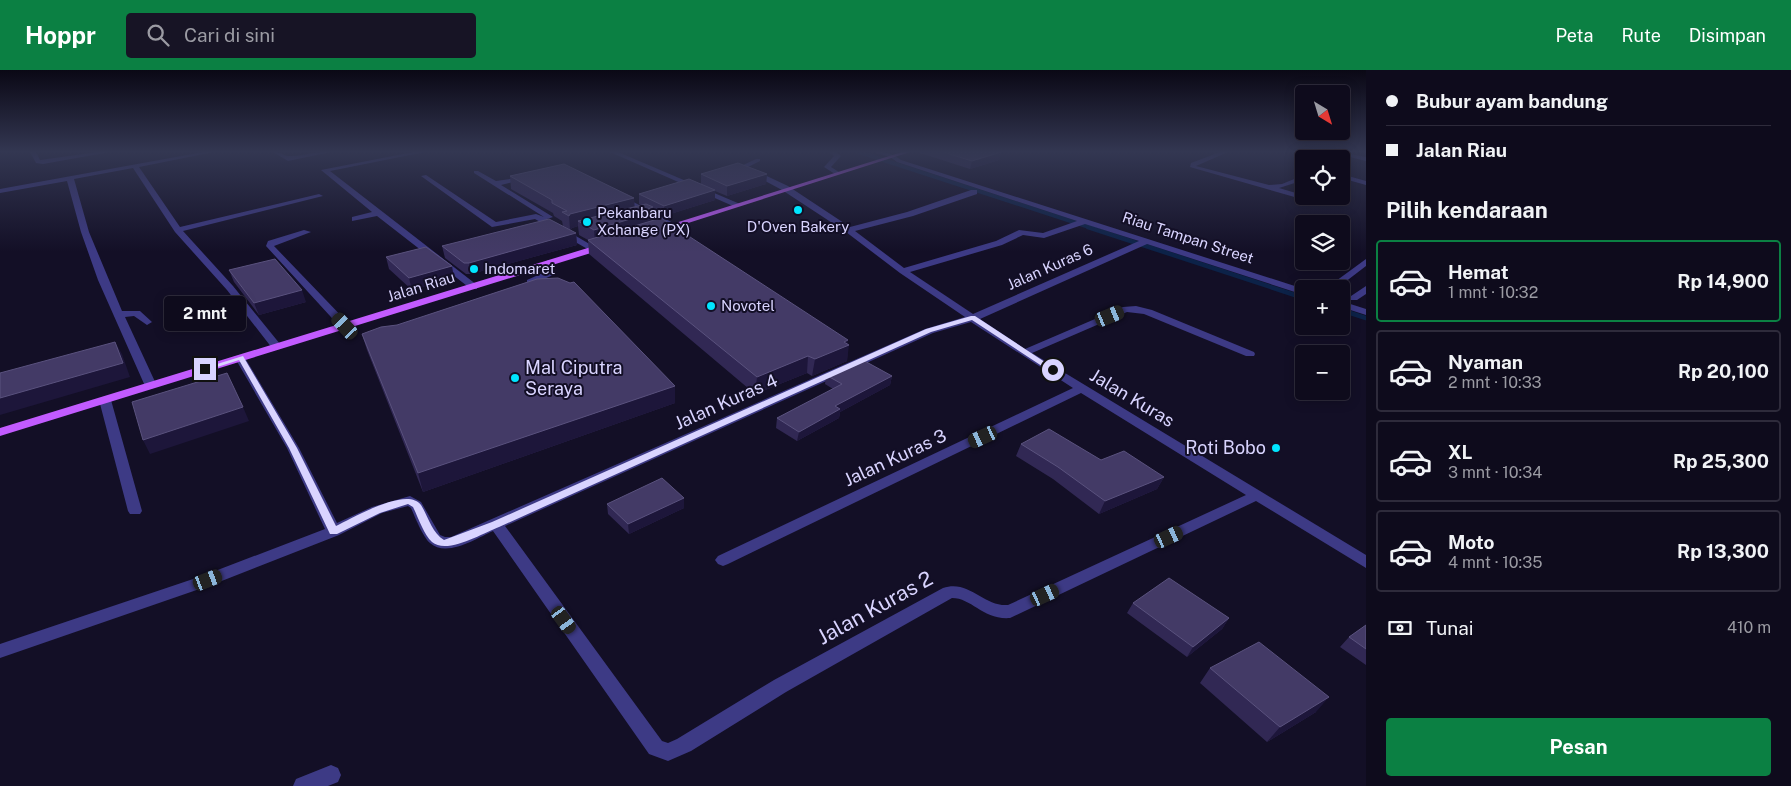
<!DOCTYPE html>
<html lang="id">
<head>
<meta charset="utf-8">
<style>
  body { margin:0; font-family:"Public Sans",sans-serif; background:#171425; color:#f1f3f6; height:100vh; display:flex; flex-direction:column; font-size:19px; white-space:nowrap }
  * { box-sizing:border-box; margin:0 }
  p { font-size:16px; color:#9b9ba3 }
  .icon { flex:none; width:28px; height:28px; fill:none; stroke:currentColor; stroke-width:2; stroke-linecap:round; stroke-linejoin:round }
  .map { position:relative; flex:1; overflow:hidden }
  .side { display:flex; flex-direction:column; background:#0e0b1c; width:425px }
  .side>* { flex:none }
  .guide { display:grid; align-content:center; height:110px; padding:0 20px; background:#0e0b1c }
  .needle { width:32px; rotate:142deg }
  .fabs { position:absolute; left:1295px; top:15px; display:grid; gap:10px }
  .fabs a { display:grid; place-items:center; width:55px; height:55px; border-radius:5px; background:#0e0b1c; box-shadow:0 2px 12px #0003,0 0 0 1px #2e2b3b; font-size:25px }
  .end { position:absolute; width:22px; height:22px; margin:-11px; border:6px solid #d9d4ff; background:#111; box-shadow:0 0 0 2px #111 }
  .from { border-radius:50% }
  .bubble { position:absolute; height:35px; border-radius:5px; background:#0e0b1c; box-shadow:0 2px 12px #0003,0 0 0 1px #2e2b3b; font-size:16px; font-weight:700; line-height:35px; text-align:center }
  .car { position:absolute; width:15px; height:30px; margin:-15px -8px; border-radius:6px; box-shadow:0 0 4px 1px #0007; background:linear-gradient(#222 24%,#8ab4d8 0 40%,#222 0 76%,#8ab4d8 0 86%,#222 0) }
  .guide b { display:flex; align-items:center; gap:18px; height:48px; font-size:19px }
  .guide b+b { border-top:1px solid #2e2b3b }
  .guide i { width:12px; height:12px; background:#f1f3f6 }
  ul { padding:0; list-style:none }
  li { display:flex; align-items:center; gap:15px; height:82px; margin:0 10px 8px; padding:0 10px; border:2px solid #2e2b3b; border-radius:5px }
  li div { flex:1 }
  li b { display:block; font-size:19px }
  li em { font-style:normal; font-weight:700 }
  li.active { border-color:#0b8043 }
  li>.icon { width:45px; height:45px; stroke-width:1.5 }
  h2 { padding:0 20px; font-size:22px; line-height:60px }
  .pay { display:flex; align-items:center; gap:12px; height:55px; padding:0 20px; font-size:19px }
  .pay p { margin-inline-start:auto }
  .button { display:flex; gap:10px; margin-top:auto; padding:10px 20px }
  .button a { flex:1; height:58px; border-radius:5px; background:#0b8043; color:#fff; font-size:20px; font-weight:700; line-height:58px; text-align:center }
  header { display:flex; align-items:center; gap:30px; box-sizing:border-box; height:70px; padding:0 25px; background:#0b8043; color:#fff }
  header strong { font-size:24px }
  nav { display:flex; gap:28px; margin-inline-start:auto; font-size:18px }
  .search { width:350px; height:45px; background:#171425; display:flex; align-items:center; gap:12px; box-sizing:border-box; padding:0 18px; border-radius:5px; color:#9b9ba3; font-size:19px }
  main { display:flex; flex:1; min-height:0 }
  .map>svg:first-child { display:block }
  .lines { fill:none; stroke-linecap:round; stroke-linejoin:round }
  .stream-far1 { stroke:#0c2248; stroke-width:4 }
  .stream { stroke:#0c2248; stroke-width:4.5 }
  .minor { fill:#3d3a85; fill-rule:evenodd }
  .major { fill:#c25bff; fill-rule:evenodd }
  .wall { fill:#312854 }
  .shaded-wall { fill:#1d163a }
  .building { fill:#433a66; stroke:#5a527e }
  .route { fill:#d9d4ff }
  .poi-dot { fill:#00e5ff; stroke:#130f26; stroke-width:2 }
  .labels { text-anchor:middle; stroke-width:4; stroke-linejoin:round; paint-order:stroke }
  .far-poi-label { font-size:15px; fill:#d9d4ff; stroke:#130f26; text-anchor:start }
  .far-street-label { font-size:15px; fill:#d9d4ff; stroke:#130f26 }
  .poi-label { font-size:18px; fill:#d9d4ff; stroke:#130f26; text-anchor:start }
  .street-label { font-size:18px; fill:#d9d4ff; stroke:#130f26 }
  .near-street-label { font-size:21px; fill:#d9d4ff; stroke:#130f26 }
</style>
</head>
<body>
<header>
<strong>Hoppr</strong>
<div class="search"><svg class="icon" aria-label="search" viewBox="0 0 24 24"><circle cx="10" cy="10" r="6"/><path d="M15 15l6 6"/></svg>Cari di sini</div>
<nav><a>Peta</a><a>Rute</a><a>Disimpan</a></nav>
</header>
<main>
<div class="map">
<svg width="1366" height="716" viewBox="0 0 1366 716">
  <rect width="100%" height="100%" fill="#130f26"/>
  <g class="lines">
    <path class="stream-far1" d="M859,82L1092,158"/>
    <path class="stream" d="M1088,157L1304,228
      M1341,240L1366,248"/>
    <path class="minor" d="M30,82H36L40,90L97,82H110L43,94L36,93Z
      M203,82H214L139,97L180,157L319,124L323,126L183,161L233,216L280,274L281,276L280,278H272L227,220L175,162L133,98L74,109L89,162L122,241H140L152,252L147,255L134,246L125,247L157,316L151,319L145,316L98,210L81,162L67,111L0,123V119Z
      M273,82C280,81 285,87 291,86C305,86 318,81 331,82L288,91Z
      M413,82H425L330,101L477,215V219H471L377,146L352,151V147L372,142L321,100Z
      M610,82H618L740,134L733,136Z
      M829,82H836L841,86L831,97L839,102V104H835L824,97L834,86Z
      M873,82C883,81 892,83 901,90L1304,219V225L1147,174L980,249L1025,279L1123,237L1136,236L1152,240L1254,282L1255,284L1254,286H1246L1144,244L1127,242L1032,283L1366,485V498L1256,431L1010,548C983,550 972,528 952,528L786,622L691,681L668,691L649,684L493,461C477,468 447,488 430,473C423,467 415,447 411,438L408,436L382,443L339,465L214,514L0,588V574L202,506L325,459L287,378L235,288L236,286H244L245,288L299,378L337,453L372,437L410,426L421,432L440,465L445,467H451L925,259L965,247L900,203L846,162L782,120L741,98V96L756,89H760V91L748,97L788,116L850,157L907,142L971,120H977V124L913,146L855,161L904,198L996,171L1019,160L1043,163L1077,151L897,92L890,87ZM1085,154L1139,171L973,244L910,202L1002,175L1023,165L1044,168ZM971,252L1073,318L718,486L715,490L718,494L723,496L728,494L1081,323L1246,425L1008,535C984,537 969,509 943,518L774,610L677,669L668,673L662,671L505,456L933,263Z
      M1220,82H1228L1196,96L1269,115L1282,114L1304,105V110L1279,118L1333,134L1326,136L1190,97L1191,93Z
      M1330,82H1340L1366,87V91Z
      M474,101H478L496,111L529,106V108L501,115L553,147L547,149L598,179L591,181L535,149L492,157L421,106L426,105L496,152L536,144L544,147L474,103Z
      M1341,104L1366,111V115L1341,108Z
      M616,126H622L677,155L670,157L616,130Z
      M304,160L311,162L274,176L349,254L350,256L349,258H341L266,176L268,171Z
      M1366,189V196L1336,219H1325Z
      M548,190L552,193L553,205L533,214H527V210L545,202L544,193Z
      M1366,216V224L1357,230H1351V226Z
      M1341,231L1366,239V245L1341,237Z
      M105,326L111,330L142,441L140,444H130L128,441L99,330Z
      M331,695L338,698L341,705L338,712L328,716H293L296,709Z"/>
    <path class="major" d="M902,82H910L660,162L653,160Z
      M604,173L607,174V178L0,366V358Z"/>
  </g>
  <path class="wall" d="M917,82H1000L999,90L970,99Z
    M701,104H767L766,114L727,126L715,121V130L664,146L653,141L654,150L848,274L847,291L812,306L807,303L755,324L589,184L588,170L579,165L578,156L572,158L570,160L563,156L562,151L554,146L553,143L511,119L510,106L635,136L641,135L639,134V124L701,114Z
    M576,163L577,175L471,204H466L445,188L442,176Z
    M386,187L454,208L412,220L389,199Z
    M229,200L306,232L259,245L234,212Z
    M362,264L675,333L423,422L367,280Z
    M826,305L892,306L890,315L840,342L839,348L797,371L776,358L777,348L833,319L825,314Z
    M1021,374L1101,390L1164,407L1157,419L1099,444L1053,409L1016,386Z
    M607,434L684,438L629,464L608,444Z
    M1133,533L1229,548L1222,559L1187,587L1127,543Z
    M1366,555V595L1340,577L1349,567Z
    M1210,598L1316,642L1267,672L1200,613Z"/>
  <path class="shaded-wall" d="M1001,82L999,90L970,99L972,91Z
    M767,104L766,114L727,126V116Z
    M715,120V130L664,146V136Z
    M634,128L635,141L578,151V156L572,158L570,160L569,146L570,144Z
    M653,137L654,151L595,174L594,160Z
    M576,163L577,175L471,204L469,193Z
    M452,196L454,208L412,220L409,208Z
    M302,220L306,232L259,245L254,233Z
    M848,270L847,275H849L847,291L812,306L815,289L844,272Z
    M115,272L122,284L130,307L0,345V328Z
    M808,286L807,303L755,324L757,307Z
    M892,306L890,315L840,342L839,348L797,371L799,362L835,336Z
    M675,316V333L423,422L418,403Z
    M243,337L249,351L150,384L143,370Z
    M1164,407L1157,419L1099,444L1105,431Z
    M684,428V438L629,464L628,454Z
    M1229,548L1222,559L1187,587L1193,577Z
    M1329,627L1316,642L1267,672L1280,657Z"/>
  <path class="building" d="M943,82H1001L972,91Z
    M738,93L767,104L727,116L701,104Z
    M564,94L634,128L570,144L569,146L562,142L567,141L552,133V130L510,106Z
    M689,109L715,120L664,136L639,124Z
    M646,134L653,137L648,139L653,142L594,160L578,151Z
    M661,148L848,270L844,272L849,275L815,289L808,286L757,307L588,170Z
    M549,149L576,163L469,193H464L442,176Z
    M426,177L452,196L409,208L386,187Z
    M275,189L302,220L254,233L229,200Z
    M558,208L570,213L574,212L675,316L418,403L362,264L381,257L397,255L537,209Z
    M115,272L123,293L0,328V303Z
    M861,289L892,306L835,336L840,339L799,362L777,348L842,314L826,305Z
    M227,303L243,337L143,370L132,332Z
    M1049,359L1101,390L1124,381L1164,407L1105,431L1058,397L1021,374Z
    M662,408L684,428L628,454L607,434Z
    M1169,508L1229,548L1193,577L1133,533Z
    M1366,555V579L1349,567Z
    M1259,572L1329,627L1280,657L1210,598Z"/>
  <linearGradient id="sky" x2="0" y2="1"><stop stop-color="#0a0815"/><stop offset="0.45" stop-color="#333752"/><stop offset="1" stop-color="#333752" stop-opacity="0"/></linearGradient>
  <rect width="1366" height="182" fill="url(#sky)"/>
  <path class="route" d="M971,246H975L1057,300L1051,302L972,250L931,262L499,457C483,463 447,485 432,472C424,465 418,447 413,437L408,434L380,443L337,464H330L289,378L239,290L205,301L201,299L243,286L297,378L336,456C353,448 407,416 421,435C428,446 432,463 444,470L492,452L926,259Z"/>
  <g class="poi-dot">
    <circle cx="798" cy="140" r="5"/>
    <circle cx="587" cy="152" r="5"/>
    <circle cx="474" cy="199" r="5"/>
    <circle cx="711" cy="236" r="5"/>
    <circle cx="515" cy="308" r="5"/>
    <circle cx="1276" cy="378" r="5"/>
  </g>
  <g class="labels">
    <g class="far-poi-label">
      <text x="597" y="148">Pekanbaru<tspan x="597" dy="17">Xchange (PX)</tspan></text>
      <text x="798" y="162" text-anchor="middle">D'Oven Bakery</text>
      <text x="484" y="204">Indomaret</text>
      <text x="721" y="241">Novotel</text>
    </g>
    <g class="far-street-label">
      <text transform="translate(1188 168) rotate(18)" y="5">Riau Tampan Street</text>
      <text transform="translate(1050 197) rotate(-24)" y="5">Jalan Kuras 6</text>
      <text transform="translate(421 217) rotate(-17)" y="5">Jalan Riau</text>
    </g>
    <g class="poi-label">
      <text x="525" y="304">Mal Ciputra<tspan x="525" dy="21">Seraya</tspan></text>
      <text x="1266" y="384" text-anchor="end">Roti Bobo</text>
    </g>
    <g class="street-label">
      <text transform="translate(1132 328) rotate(31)" y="6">Jalan Kuras</text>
      <text transform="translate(726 332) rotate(-24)" y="6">Jalan Kuras 4</text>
      <text transform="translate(895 388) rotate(-25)" y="6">Jalan Kuras 3</text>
    </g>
    <g class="near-street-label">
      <text transform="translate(875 538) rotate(-29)" y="7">Jalan Kuras 2</text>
    </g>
  </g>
</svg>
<div class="fabs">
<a><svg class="needle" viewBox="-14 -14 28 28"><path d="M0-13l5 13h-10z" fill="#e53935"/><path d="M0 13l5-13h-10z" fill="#9b9ba3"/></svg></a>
<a><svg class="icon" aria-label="locate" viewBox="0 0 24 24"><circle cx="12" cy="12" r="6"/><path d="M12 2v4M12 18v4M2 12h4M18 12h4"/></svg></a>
<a><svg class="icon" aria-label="layers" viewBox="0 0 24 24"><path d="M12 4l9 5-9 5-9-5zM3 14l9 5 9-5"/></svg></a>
<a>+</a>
<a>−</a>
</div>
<i class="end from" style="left:1053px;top:300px"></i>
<i class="end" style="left:205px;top:299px"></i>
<div class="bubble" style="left:164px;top:226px;width:82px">2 mnt</div>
<i class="car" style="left:1110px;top:246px;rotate:68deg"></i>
<i class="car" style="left:345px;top:256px;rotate:317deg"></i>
<i class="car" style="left:983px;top:367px;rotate:245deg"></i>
<i class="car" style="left:1169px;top:467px;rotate:65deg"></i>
<i class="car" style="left:208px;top:510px;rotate:69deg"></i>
<i class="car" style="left:1045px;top:525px;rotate:65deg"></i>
<i class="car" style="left:564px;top:550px;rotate:144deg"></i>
</div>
<section class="side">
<div class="guide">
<b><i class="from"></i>Bubur ayam bandung</b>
<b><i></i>Jalan Riau</b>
</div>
<h2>Pilih kendaraan</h2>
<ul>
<li class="active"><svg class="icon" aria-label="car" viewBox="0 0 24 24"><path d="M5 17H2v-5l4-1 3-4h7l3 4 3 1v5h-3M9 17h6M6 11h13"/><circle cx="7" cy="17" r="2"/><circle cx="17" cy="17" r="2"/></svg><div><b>Hemat</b><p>1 mnt · 10:32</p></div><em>Rp 14,900</em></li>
<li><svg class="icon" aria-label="car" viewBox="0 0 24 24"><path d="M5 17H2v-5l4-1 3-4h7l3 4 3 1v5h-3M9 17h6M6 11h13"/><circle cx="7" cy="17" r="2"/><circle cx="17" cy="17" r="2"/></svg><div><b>Nyaman</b><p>2 mnt · 10:33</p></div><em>Rp 20,100</em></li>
<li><svg class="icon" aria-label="car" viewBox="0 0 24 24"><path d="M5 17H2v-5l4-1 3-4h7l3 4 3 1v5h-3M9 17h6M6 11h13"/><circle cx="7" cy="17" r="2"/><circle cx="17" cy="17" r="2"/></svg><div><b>XL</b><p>3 mnt · 10:34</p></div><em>Rp 25,300</em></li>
<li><svg class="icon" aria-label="car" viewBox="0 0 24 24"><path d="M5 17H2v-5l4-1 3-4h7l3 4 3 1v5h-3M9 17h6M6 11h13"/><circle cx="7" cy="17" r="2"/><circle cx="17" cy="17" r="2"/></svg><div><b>Moto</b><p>4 mnt · 10:35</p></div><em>Rp 13,300</em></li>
</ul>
<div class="pay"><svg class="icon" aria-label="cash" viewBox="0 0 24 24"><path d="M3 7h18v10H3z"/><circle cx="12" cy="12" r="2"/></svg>Tunai<p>410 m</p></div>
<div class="button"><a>Pesan</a></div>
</section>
</main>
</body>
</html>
